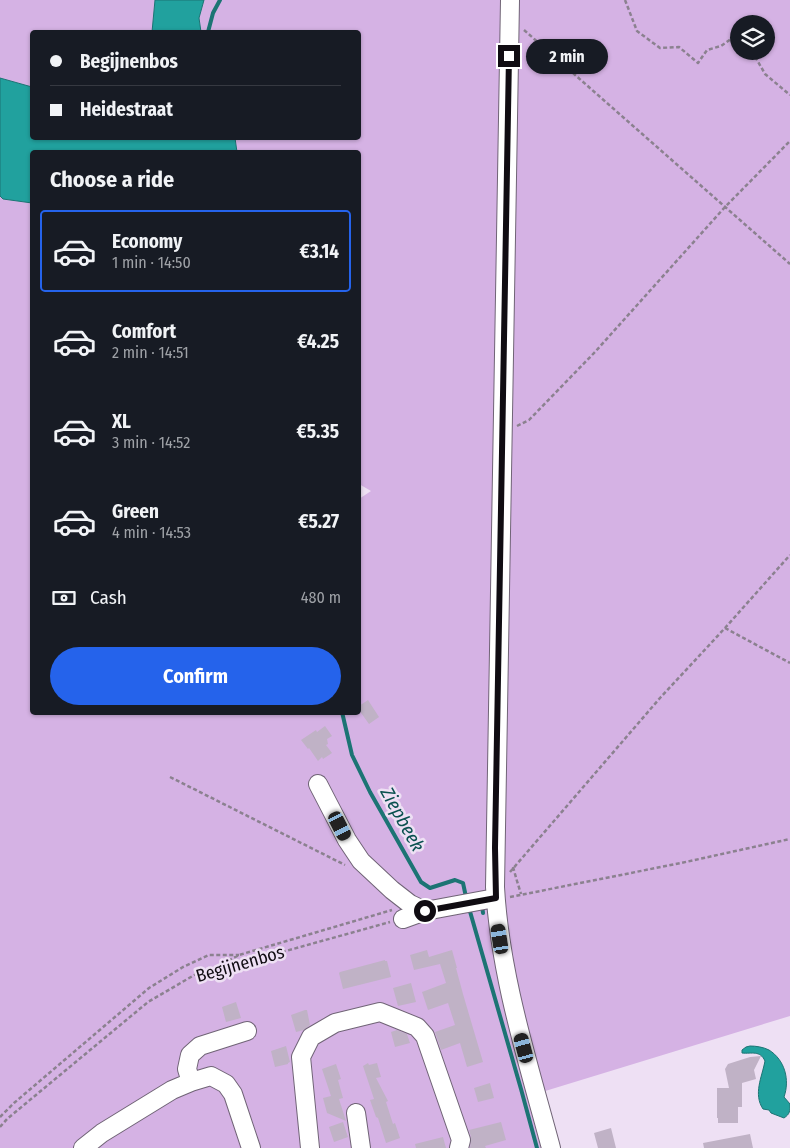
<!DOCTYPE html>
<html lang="en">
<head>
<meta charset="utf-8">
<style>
  body { margin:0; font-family:"Fira Sans Condensed",sans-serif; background:#242831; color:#f1f3f6; height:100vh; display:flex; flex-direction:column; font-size:19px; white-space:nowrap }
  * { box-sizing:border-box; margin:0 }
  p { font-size:16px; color:#9ea1a6 }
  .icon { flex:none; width:28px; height:28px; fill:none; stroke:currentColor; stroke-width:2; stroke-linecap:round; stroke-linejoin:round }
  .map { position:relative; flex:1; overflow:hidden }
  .details { position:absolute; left:30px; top:150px; width:331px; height:565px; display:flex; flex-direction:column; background:#171b24; border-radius:5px; box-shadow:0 1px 4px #0004 }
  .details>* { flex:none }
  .banner { position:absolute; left:30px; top:30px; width:331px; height:110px; border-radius:5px; box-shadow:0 1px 4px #0004; display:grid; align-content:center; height:110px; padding:0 20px; background:#171b24 }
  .tools { position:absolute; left:730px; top:15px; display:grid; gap:10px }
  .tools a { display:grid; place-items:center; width:45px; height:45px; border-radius:50%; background:#171b24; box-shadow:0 1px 4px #0004; font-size:25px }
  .end { position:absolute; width:22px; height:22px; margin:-11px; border:6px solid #100c12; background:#fff; box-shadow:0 0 0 2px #fff }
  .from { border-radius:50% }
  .bubble { position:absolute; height:35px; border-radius:18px; background:#171b24; box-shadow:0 1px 4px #0004; font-size:16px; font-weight:700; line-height:35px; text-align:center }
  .car { position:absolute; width:15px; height:30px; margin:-15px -8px; border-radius:6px; box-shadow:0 0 4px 1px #0007; background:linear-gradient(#222 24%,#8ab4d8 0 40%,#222 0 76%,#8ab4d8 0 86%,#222 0) }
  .banner b { display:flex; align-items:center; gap:18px; height:48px; font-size:19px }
  .banner b+b { border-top:1px solid #363941 }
  .banner i { width:12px; height:12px; background:#f1f3f6 }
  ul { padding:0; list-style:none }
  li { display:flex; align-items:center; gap:15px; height:82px; margin:0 10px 8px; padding:0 10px; border:2px solid transparent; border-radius:5px }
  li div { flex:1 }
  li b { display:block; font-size:19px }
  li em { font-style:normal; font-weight:700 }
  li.selected { border-color:#2563eb }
  li>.icon { width:45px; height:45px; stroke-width:1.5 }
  h2 { padding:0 20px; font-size:22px; line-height:60px }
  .pay { display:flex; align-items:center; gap:12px; height:55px; padding:0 20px; font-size:19px }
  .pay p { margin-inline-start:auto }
  .action { display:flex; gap:10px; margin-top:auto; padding:10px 20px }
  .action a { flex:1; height:58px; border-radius:30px; background:#2563eb; color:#fff; font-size:20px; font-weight:700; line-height:58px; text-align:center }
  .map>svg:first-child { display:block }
  .green { fill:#d5b2e4; fill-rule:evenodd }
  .water { fill:#21a19e; stroke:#1c7474 }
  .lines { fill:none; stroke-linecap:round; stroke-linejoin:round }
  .stream { stroke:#1c7474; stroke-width:4 }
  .building { fill:#c0b2c6 }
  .minor-casing { stroke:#706476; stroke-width:20 }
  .path { stroke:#8b818f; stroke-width:2.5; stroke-dasharray:4 2.5; stroke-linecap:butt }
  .minor { stroke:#fff; stroke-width:18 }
  .route { stroke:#100c12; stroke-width:6 }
  .labels { text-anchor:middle; stroke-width:5; stroke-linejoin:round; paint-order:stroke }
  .street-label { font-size:18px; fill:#100c12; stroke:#eee0f4 }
  .water-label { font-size:19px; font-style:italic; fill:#09504f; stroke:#eee0f4 }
</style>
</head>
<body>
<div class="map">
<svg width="790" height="1148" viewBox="0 0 790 1148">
  <rect width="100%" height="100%" fill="#eee0f4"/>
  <path class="green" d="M0,0H155L152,32H32V87L0,78Z
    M204,0H790V1016L542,1092L489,912L501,995L543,1148H0V196L3,199L32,203V712H359V499L371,491L359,484V152H237L235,138H359V32H201L199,18ZM739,24H766V51H739Z"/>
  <path class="water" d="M155,0H204L199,18L201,32H152Z
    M0,78L32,87V138H235L237,152H32V203L3,199L0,196Z
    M750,1046C756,1046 763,1047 769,1050C785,1060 790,1080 784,1097L790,1104C790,1111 790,1114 784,1118L771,1113L769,1110L763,1109C753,1094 762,1077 765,1061C760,1050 752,1054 742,1053V1050L746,1047Z"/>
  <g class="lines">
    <path class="stream" d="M208,32L213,13L220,0
      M342,712L352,755L370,792L421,882L430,888L455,880L463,883L466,897
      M482,905L483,913
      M469,908L521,1089L537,1148"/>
  </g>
  <path class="building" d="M368,700L379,717L369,724L359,710V706Z
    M325,726L332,736L327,739L328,744L326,745L332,753L323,759L322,757L318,761L309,748L308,749L301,740L316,730L317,732Z
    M427,950L429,957L452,950L457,968H456L463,994L483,1062L467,1067L460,1043L441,1050L435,1032L455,1025L448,1003L428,1010L422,992L446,983L440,964L414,970L410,955Z
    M385,960V961H387L391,977L343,989L339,973L340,972Z
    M411,983L416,1002L398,1006L393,988Z
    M236,1002L241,1018L226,1022L222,1007Z
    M305,1010H307L310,1025L304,1030L296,1032L291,1015Z
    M397,1030L407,1034L410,1043L395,1047L391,1032Z
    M286,1046L290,1062L288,1063V1064L275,1067L271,1051Z
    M761,1056L754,1070L756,1079L742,1083V1107H738V1123H718V1118H717V1088H729L725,1069L728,1064L750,1057Z
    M368,1063L369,1065L377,1063L381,1077L376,1078L388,1101L386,1102L393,1124L395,1123L400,1138L386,1143L378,1118L376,1117L370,1100L374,1099L363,1066Z
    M336,1064L341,1079L338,1080L343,1098L339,1099L346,1121L327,1113L323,1098L331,1096L322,1069Z
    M490,1083L494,1098L478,1102L474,1088Z
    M343,1122L348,1137L334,1142L329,1127Z
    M501,1122L506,1140L485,1146L486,1148H470L471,1137L469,1130Z
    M611,1128L616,1148H598L594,1133Z
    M750,1134L753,1148H704L703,1143Z
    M443,1137L446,1148H416L415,1144Z"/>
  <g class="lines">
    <defs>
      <path id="minor" d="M510,0L495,887C500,976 528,1062 551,1148
        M318,784L347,840L361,861L392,890L410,904L425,911
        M403,919L425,911L495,898
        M191,1082L187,1069L190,1055L200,1046L247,1031
        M356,1113L361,1148
        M83,1148L102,1133L172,1090L191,1082L211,1076L226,1084L233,1094L251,1148
        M310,1148L301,1057L311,1037L335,1023L380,1012L417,1027L425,1036L461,1140L459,1148"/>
    </defs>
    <use href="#minor" class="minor-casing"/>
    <path class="path" d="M625,0L637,31L660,48L679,47L698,63L707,50L721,46L738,34L739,35
      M524,30L790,264
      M752,51L765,74L790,95
      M517,426L529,420L595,352L725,207L790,141
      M725,628L790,663
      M170,777L345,865
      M513,867L517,881L521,894
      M510,872L660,698L725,628L790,555
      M510,897L681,863L790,839
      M217,967L239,955L392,910
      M0,1117L14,1103L149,988L183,967L209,955H239
      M0,1127L7,1119L148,1002L196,974L275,954L390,922"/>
    <use href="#minor" class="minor"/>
  </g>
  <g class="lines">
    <path class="route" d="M425,911L496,898L495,848L509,56"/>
  </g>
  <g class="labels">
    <g class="street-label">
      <text transform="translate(240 964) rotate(-16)" y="6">Begijnenbos</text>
    </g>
    <g class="water-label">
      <text transform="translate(403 819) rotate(61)" y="7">Ziepbeek</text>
    </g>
  </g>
</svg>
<div class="tools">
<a><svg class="icon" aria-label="layers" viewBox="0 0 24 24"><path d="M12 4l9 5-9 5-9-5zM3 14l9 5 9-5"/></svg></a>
</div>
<i class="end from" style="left:425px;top:911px"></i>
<i class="end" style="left:509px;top:56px"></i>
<div class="bubble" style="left:526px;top:39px;width:82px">2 min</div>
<i class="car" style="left:340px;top:826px;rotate:153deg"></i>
<i class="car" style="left:500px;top:939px;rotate:351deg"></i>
<i class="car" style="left:524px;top:1048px;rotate:345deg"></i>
<div class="banner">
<b><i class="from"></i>Begijnenbos</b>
<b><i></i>Heidestraat</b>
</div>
<section class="details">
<h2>Choose a ride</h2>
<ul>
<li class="selected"><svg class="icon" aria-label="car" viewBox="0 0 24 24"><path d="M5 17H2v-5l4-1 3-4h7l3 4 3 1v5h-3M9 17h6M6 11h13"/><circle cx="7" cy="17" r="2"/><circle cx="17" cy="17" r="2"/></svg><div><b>Economy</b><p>1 min · 14:50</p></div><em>€3.14</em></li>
<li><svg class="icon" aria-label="car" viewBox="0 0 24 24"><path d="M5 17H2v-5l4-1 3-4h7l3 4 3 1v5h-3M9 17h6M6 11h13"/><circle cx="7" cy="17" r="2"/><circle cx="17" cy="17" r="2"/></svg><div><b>Comfort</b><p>2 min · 14:51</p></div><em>€4.25</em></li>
<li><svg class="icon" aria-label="car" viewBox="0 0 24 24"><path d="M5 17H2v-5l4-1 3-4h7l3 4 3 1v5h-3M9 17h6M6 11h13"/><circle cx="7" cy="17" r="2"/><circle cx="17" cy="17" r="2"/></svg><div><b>XL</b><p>3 min · 14:52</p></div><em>€5.35</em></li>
<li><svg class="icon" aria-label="car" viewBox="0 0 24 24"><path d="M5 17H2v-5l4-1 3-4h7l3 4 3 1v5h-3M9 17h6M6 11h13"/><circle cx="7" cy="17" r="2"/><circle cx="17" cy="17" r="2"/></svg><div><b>Green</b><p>4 min · 14:53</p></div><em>€5.27</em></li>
</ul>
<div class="pay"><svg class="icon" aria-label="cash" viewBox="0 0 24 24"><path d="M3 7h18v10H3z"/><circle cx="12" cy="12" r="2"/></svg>Cash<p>480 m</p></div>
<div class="action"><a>Confirm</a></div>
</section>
</div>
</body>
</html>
